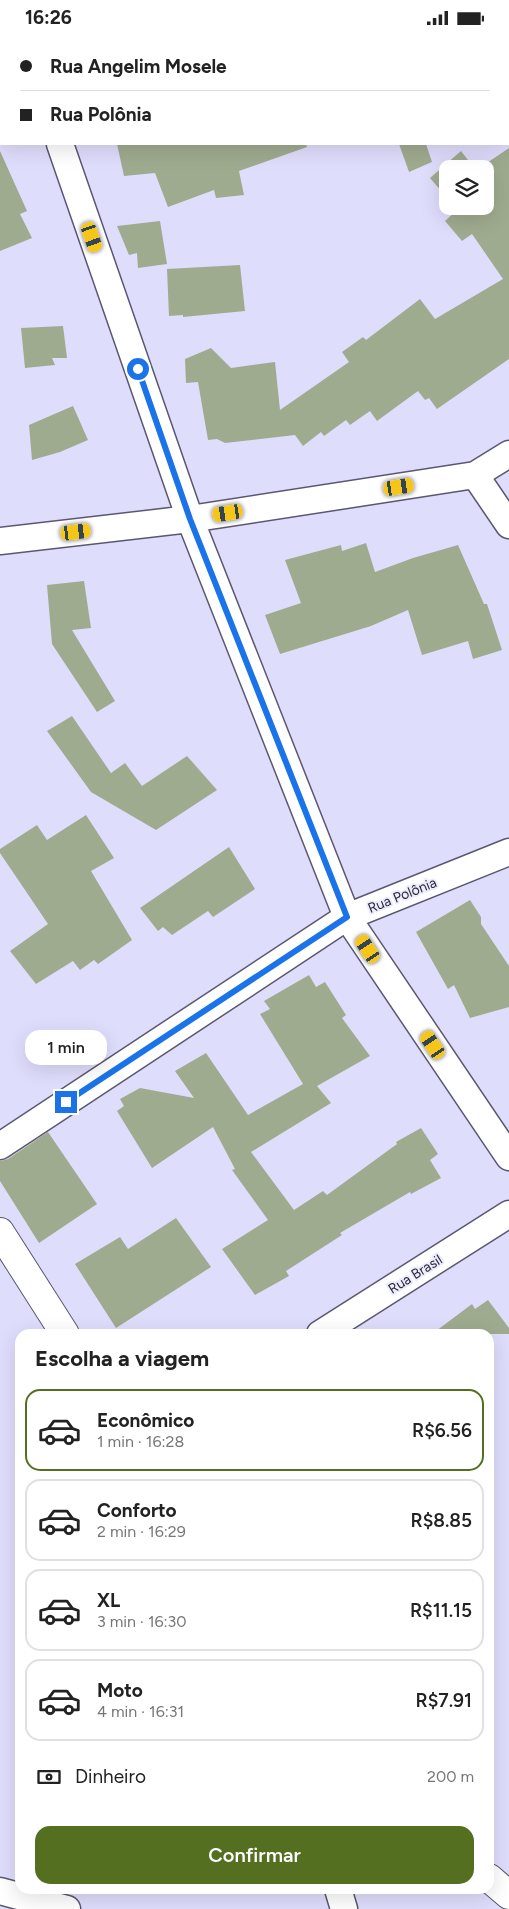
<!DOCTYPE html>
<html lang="pt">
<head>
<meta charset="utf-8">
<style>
  body { margin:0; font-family:Figtree,sans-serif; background:#f6f6f6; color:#222; height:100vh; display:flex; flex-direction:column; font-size:19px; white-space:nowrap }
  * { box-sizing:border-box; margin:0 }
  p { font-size:16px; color:#767676 }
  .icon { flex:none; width:28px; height:28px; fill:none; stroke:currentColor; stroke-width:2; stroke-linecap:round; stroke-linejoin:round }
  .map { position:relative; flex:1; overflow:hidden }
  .panel { position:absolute; left:15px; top:1294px; width:479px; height:565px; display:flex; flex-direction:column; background:#fff; border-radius:15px; box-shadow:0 5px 20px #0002 }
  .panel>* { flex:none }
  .banner { position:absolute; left:0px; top:0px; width:510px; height:110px; box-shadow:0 5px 20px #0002; display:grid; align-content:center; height:110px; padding:0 20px; background:#fff }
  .controls { position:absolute; left:439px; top:125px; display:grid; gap:10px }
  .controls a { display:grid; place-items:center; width:55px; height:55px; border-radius:10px; background:#fff; box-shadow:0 5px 20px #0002; font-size:25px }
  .end { position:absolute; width:22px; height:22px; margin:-11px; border:6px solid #1a73e8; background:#fff; box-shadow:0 0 0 2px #fff }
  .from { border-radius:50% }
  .bubble { position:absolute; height:35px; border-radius:15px; background:#fff; box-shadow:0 5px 20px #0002; font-size:16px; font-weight:600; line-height:35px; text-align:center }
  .car { position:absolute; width:15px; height:30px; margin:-15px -8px; border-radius:6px; box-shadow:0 0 4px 1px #0007; background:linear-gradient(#f5c518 24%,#345 0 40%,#f5c518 0 76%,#345 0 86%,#f5c518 0) }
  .banner b { display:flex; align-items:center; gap:18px; height:48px; font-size:19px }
  .banner b+b { border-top:1px solid #e0e0e0 }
  .banner i { width:12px; height:12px; background:#222 }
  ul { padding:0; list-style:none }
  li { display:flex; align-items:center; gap:15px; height:82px; margin:0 10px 8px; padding:0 10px; border:2px solid #e0e0e0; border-radius:15px }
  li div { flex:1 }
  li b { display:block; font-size:19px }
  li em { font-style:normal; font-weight:600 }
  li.current { border-color:#556f21 }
  li>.icon { width:45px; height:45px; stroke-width:1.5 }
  h2 { padding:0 20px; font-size:22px; line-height:60px }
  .pay { display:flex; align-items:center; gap:12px; height:55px; padding:0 20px; font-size:19px }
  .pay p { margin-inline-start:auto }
  .action { display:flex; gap:10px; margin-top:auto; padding:10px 20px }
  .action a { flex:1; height:58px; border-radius:15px; background:#556f21; color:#fff; font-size:20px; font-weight:600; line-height:58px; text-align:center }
  .status { display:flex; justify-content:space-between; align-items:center; height:35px; padding:0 25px; background:#fff; direction:ltr }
  .status svg { height:14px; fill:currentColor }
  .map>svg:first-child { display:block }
  .building { fill:#9fab8f }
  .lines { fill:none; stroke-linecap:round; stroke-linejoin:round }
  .street-casing { stroke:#5a5771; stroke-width:29 }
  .secondary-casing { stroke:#5a5771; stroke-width:30 }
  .street { stroke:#fff; stroke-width:26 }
  .secondary { stroke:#fff; stroke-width:28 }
  .route { stroke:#1a73e8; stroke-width:6 }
  .labels { text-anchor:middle; stroke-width:4; stroke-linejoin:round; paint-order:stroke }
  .street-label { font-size:14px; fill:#2a2934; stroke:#edecff }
</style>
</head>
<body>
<div class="status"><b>16:26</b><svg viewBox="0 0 49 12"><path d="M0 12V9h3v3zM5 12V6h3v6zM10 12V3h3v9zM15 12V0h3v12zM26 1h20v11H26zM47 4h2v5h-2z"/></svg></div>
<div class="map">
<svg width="509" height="1874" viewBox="0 0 509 1874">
  <rect width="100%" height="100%" fill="#dfddfc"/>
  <path class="building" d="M117,109H306L307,112L239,136L244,160L216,163L214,155L168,172L155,138L124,141Z
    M399,109H426L432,127L409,137Z
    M509,113V324L437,374L429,363L425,365L418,356L377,386L370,376L350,390L346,385L324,401L321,397L303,411L295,400L225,408L217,404L208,405L198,347L186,348L185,324L211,313L231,333L275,327L280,375L349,327L342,317L363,302L366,305L420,264L435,284L503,244L472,199L462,206L445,186L457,175L453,171H485V134H478Z
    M0,116L27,176L20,179L32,203L0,216Z
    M461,116L475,134H448V164L430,143Z
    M160,186L167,229L138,233L137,218L129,220L117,191Z
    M240,230L245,276L183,282V280L169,281L167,234Z
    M63,291L67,323H52L55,330L25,333L21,293Z
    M73,371L88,405L60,417L32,425L29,390Z
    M366,508L375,537L413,523L458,510L484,569H487L502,615L473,624L468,606L422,620L408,575L371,591L280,619L265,580L301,568L285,525L341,510L342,516Z
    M84,546L91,593L72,595L115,666L97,677L52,609L47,550Z
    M72,681L111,738L125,728L142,751L187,721L217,755L156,795L91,757L47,696Z
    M86,780L114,823L91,836L132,905L98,929L94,925L80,935L73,926L36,949L10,916L48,889L0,818V814L37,790L47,805Z
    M229,812L255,854L213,882L208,876L172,900L163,892L158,896L140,873Z
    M470,865L481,882V889L509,931V972L470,983L454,950L448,954L416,897Z
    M309,940L316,952L325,947L346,980L342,983L370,1021L317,1051L331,1068L251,1117L294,1175L323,1156L327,1160L397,1109L396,1107L421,1093L438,1119L430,1125L441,1143L411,1159L410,1157L340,1198L342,1200L286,1236L289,1241L255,1260L222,1214L268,1185L232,1135L235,1134L213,1092L152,1133L117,1076L124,1071L120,1064L140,1053L194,1063L175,1036L206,1018L248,1080L303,1049L260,979L270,974L264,966Z
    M48,1097L97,1169L39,1208L0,1146V1126L8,1124Z
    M176,1183L211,1232L116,1293L75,1229L120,1202L128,1214Z
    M488,1265L509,1293V1299H432L472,1269L475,1274Z"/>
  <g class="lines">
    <defs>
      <path id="street" d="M19,0L20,1
        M0,55H1
        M60,109L190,484L347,882L509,1122
        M475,440L509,490
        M0,506L190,484L475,440L509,419
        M0,1111L347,882L509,817
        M320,1299L509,1179
        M338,1854L344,1874
        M0,1856L67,1874"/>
      <path id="secondary" d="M0,1197L65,1299
        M489,1843L509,1860"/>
    </defs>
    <use href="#street" class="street-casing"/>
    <use href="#secondary" class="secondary-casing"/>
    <use href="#street" class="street"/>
    <use href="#secondary" class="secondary"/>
  </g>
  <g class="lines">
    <path class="route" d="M66,1067L347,882L190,484L138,334"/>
  </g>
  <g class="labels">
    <g class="street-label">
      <text transform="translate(402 860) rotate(-22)" y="5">Rua Polônia</text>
      <text transform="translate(415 1239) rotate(-32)" y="5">Rua Brasil</text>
    </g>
  </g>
</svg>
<div class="controls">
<a><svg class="icon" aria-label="layers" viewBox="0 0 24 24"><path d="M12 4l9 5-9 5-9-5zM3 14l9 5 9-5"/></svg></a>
</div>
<i class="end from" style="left:138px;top:334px"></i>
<i class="end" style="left:66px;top:1067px"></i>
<div class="bubble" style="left:25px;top:995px;width:82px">1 min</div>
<i class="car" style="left:92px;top:202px;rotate:161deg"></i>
<i class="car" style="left:399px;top:452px;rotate:81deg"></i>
<i class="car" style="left:228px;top:478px;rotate:261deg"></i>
<i class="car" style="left:76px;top:497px;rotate:83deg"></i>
<i class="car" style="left:368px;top:914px;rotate:326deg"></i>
<i class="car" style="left:433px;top:1010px;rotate:326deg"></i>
<div class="banner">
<b><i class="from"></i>Rua Angelim Mosele</b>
<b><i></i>Rua Polônia</b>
</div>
<section class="panel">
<h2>Escolha a viagem</h2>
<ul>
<li class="current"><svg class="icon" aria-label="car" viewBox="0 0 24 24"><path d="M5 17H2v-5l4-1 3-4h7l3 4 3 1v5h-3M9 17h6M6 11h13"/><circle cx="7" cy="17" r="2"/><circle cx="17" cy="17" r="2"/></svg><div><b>Econômico</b><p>1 min · 16:28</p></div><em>R$6.56</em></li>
<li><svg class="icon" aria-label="car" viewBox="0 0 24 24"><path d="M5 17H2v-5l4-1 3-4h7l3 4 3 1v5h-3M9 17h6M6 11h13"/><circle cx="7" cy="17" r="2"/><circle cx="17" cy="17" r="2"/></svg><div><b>Conforto</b><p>2 min · 16:29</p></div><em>R$8.85</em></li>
<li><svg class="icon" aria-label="car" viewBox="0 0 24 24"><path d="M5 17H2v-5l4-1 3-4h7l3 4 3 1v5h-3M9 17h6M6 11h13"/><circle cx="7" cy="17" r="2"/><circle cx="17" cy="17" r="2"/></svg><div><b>XL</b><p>3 min · 16:30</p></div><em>R$11.15</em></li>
<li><svg class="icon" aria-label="car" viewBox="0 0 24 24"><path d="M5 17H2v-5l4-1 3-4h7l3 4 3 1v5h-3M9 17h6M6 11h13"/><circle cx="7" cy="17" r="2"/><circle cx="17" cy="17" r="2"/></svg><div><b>Moto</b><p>4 min · 16:31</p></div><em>R$7.91</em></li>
</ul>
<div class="pay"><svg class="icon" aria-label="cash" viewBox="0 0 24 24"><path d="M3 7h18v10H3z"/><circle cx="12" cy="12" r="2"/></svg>Dinheiro<p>200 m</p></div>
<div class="action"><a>Confirmar</a></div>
</section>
</div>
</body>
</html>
